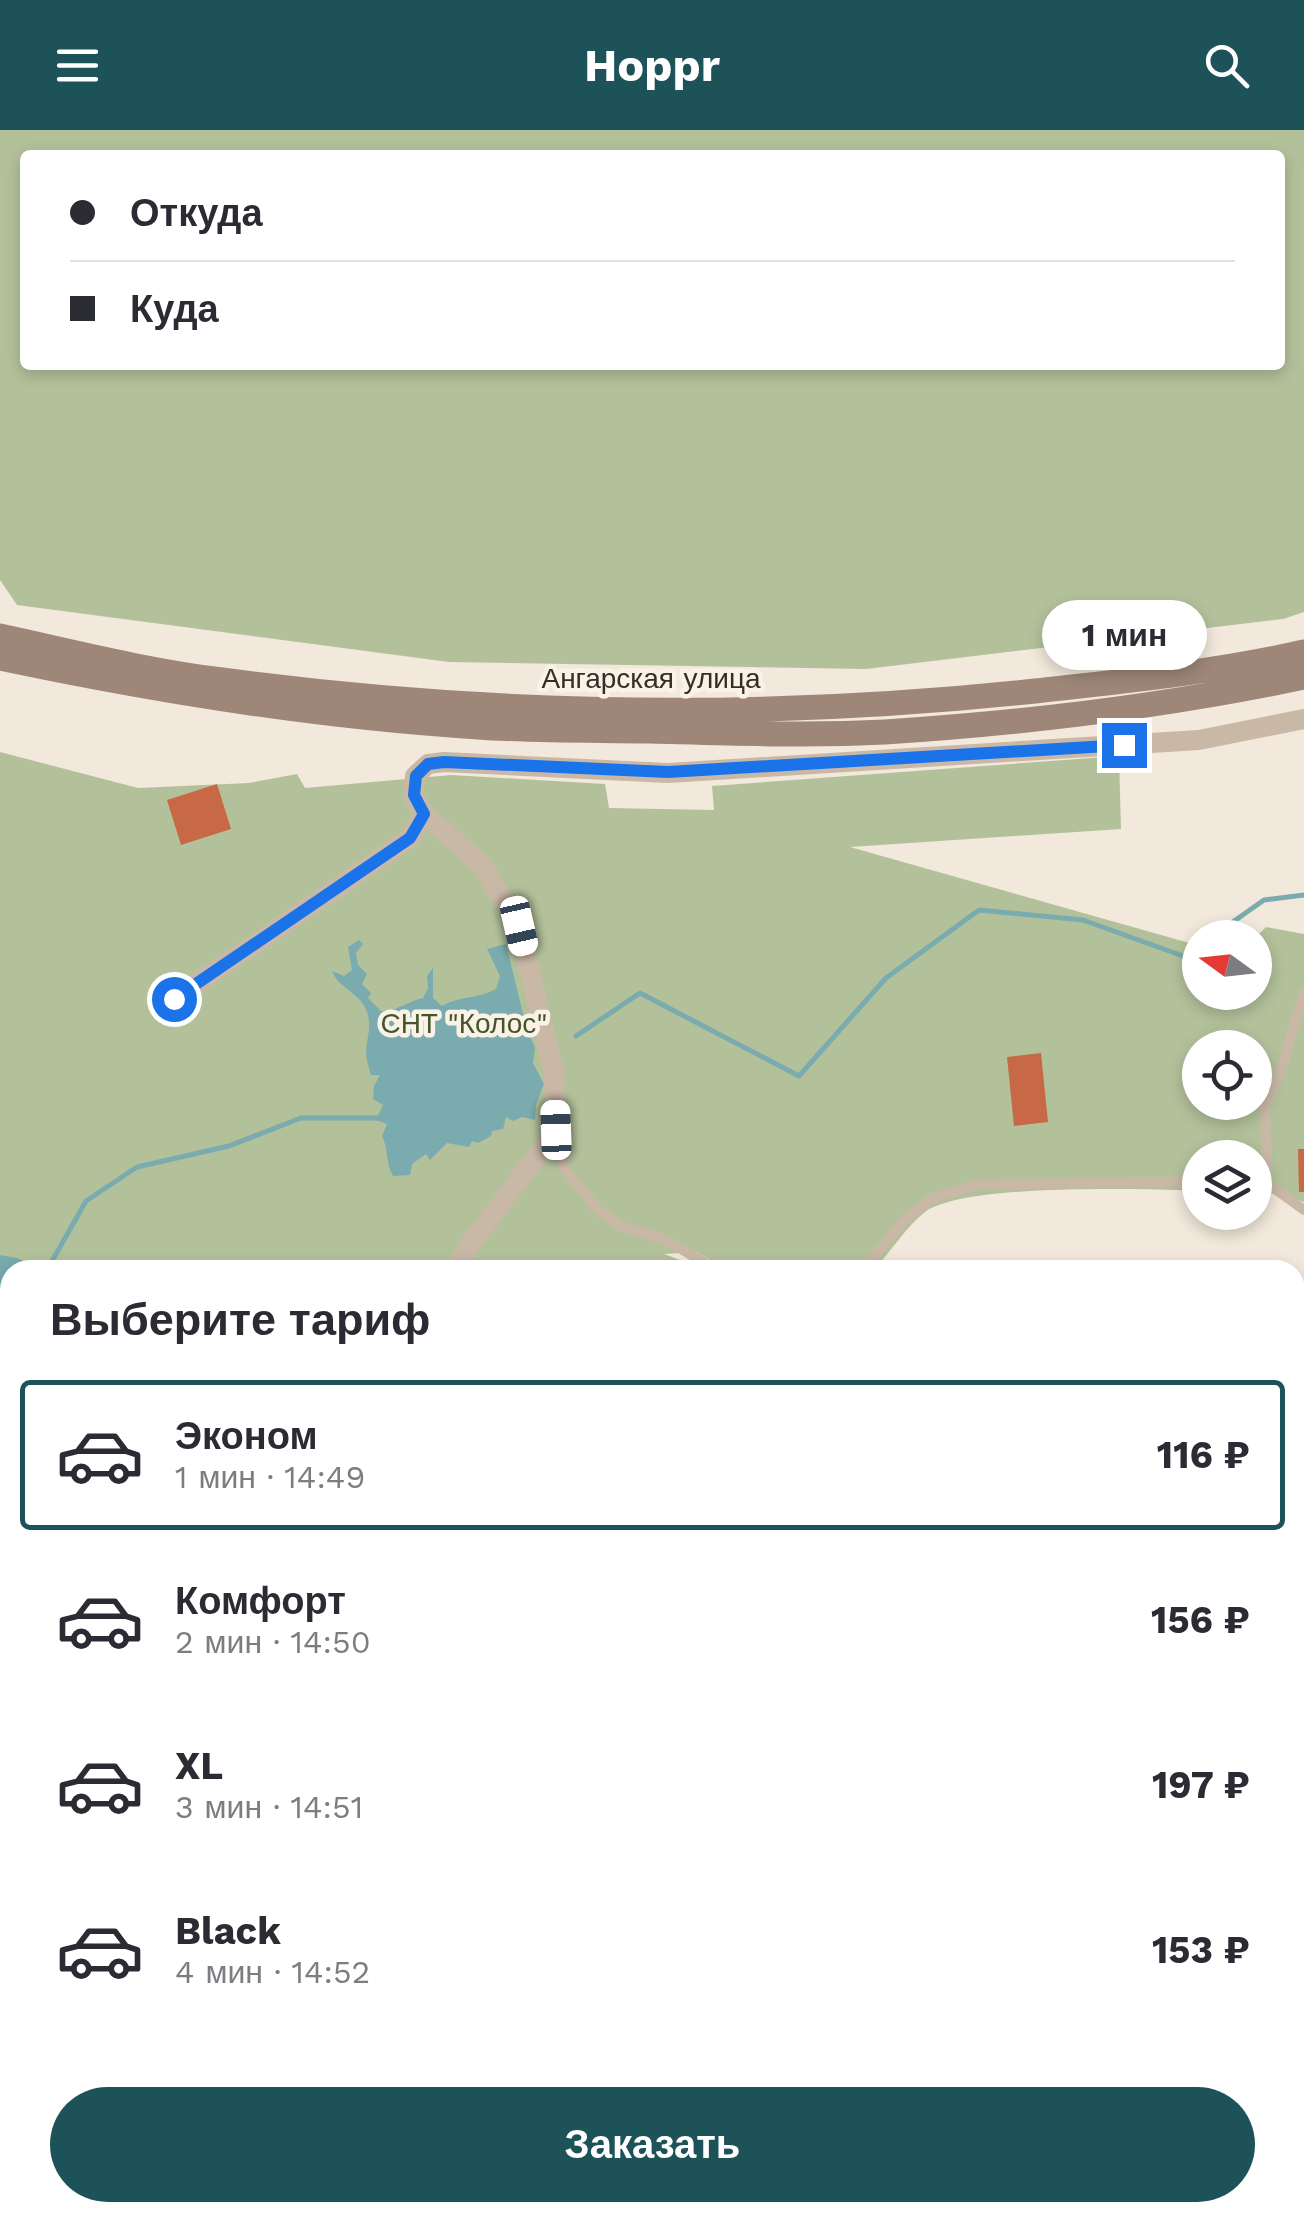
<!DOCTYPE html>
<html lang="ru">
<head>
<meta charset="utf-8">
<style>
  body { margin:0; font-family:"Work Sans",sans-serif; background:#f2f2f3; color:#2b2b33; height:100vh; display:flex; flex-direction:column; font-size:38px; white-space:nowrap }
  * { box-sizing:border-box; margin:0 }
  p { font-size:32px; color:#7c7c81 }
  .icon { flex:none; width:55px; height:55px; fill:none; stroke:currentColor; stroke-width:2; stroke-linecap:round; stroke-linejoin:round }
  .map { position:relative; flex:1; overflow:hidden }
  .side { position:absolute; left:0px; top:1130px; width:1305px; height:962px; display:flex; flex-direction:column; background:#fff; border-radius:30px 30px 0 0; box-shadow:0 5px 15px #0003 }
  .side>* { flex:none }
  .hud { position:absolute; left:20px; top:20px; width:1265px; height:220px; border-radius:10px; box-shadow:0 5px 15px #0003; display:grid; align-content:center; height:220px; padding:0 50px; background:#fff }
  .needle { width:65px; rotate:285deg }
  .fabs { position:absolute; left:1182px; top:790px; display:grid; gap:20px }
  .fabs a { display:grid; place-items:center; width:90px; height:90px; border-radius:50%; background:#fff; box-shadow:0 5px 15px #0003; font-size:50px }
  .end { position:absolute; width:45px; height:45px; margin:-22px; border:12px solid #1a73e8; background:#fff; box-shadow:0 0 0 5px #fff }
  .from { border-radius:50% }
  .bubble { position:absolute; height:70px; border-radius:35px; background:#fff; box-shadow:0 5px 15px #0003; font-size:32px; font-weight:700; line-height:70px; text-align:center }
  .car { position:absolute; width:30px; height:60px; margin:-30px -15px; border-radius:12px; box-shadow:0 0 8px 2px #0007; background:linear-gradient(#fff 24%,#345 0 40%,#fff 0 76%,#345 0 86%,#fff 0) }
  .hud b { display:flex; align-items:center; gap:35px; height:95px; font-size:38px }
  .hud b+b { border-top:2px solid #e1e1e2 }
  .hud i { width:25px; height:25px; background:#2b2b33 }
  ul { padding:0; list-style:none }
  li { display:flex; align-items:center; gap:30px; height:150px; margin:0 20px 15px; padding:0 30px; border:5px solid transparent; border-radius:10px }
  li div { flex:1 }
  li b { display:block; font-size:38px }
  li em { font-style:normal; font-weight:700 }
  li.active { border-color:#1d5258 }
  li>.icon { width:90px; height:90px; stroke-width:1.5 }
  h2 { padding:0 50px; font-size:45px; line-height:120px }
  .action { display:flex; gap:20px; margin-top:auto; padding:20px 50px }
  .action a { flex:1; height:115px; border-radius:60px; background:#1d5258; color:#fff; font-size:40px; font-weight:700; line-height:115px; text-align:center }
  header { display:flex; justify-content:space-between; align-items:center; height:130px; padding:0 50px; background:#1d5258; color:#fff; font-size:45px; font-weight:700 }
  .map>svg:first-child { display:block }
  .green { fill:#b3c19b; fill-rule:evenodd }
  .water { fill:#7aabaf }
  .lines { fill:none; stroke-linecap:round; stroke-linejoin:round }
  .stream { stroke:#7aabaf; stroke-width:5 }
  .building { fill:#c76944 }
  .path { stroke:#b6a291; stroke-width:4; stroke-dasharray:5 5; stroke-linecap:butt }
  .lane { stroke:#cab8a7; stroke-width:10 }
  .street { stroke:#cab8a7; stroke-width:20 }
  .secondary { stroke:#9e8778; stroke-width:25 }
  .route { stroke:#1a73e8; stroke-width:12 }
  .labels { text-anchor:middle; stroke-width:9; stroke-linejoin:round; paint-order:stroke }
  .street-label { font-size:28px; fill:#362d27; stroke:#faf2e7 }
  .park-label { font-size:28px; fill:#44552b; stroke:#faf2e7 }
</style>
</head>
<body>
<header><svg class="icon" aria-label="menu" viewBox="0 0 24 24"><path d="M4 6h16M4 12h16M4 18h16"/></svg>Hoppr<svg class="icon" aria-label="search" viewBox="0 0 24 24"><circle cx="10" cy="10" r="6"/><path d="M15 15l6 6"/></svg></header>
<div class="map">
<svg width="1304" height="2092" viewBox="0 0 1304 2092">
  <rect width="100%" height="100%" fill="#f2e8db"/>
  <path class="green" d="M0,0H1304V482L1283,489L866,539L449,532L17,475L0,450ZM25,25H1280V235H25Z
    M0,622L138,658L249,653L297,644L305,658L451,645L605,654L609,678L714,680L712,656L1119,626L1121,699L850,717L1200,816V862H1255V808L1266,797L1304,804V1072L1279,1064L1255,1063V1028H1200V1061C1146,1059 964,1053 925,1082C906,1097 890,1122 874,1140H728L696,1122L664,1124L680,1130L691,1140H10V2082L119,2083L117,2092H0ZM1200,918H1255V972H1200Z
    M128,2082H770V2083L769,2092H125Z"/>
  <path class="water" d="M359,810L363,814L356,823L358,835L367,844L362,854L371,863L368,868L381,881C396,882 408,871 423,868L428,858L427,846L433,838V868L442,876C459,866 477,869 496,859L500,846L487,819L506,814L526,896L535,918L533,933L544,954L536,974L535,990L522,987L513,991L506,987L503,999L492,1001L491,1006L478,1013L472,1011L469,1017L447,1013L430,1030L426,1024L412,1034L410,1045L393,1046C385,1032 389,1020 382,1006L387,994L376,990L383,975L373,969L374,956L380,945H371C369,938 366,929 366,921C367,907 372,896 367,882C361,863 338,858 332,841L344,846L352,840L348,817Z
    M0,1125L17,1128L43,1140H10V1256L0,1269Z"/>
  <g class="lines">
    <path class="stream" d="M1210,808L1264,770L1304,765
      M576,906L640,863L799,946L886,848L979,780L1083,790L1183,826L1200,815
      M47,1140L86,1071L137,1037L229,1016L301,988H381"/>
  </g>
  <path class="building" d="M217,654L231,699L181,715L167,670Z
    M1041,923L1048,992L1014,996L1007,927Z
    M1255,931L1267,934L1262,956L1255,954Z
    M1298,1019H1304V1062H1299Z
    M0,1374L10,1377V1390L1,1422Z
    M5,1531L10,1533V1554L0,1551Z
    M0,1592L10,1595V1613L0,1610Z
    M0,1875L10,1878V1904L0,1900Z
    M88,2084L109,2089V2092H86Z"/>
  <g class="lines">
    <path class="path" d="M621,2082L633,2091L648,2082
      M123,2092L126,2082
      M473,2092L485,2082
      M745,2092L750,2082"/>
    <path class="lane" d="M556,1003L564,1038L597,1079L622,1097L662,1108L717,1140
      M1255,1053H1267L1304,1080
      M1267,1053L1265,975L1280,944L1304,862
      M863,1140L903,1092L930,1069L976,1055L1200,1051
      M1295,1209L1304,1205"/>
    <path class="street" d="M174,869L410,708L424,684
      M455,1140L470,1114L556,1001L554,943L519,796L481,734L424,684L413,665L415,646L428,634L444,632L668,643L1199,610L1304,589
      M0,1775L8,1756"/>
    <path class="secondary" d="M0,506C73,522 148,541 222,550C491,586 765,590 1035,561C1125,551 1216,542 1304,522
      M0,528C156,561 318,587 478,597C535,601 594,600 651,601C729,603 808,606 885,602C1025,593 1166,576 1304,547"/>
  </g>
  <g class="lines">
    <path class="route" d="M174,869L410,708L424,684L414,665L416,646L428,634L444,632L668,642L1124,615"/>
  </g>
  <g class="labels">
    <g class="street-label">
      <text x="651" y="558">Ангарская улица</text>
    </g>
    <g class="park-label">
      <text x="464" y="903">СНТ "Колос"</text>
    </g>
  </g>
</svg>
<div class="fabs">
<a><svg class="needle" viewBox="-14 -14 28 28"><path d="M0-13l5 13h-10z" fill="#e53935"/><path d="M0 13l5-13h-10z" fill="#7c7c81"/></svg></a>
<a><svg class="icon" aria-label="locate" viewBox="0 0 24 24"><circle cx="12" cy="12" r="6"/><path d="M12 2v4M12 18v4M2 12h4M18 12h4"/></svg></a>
<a><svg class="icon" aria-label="layers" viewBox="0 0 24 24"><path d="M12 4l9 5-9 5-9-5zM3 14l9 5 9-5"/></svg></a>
</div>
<i class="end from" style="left:174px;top:869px"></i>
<i class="end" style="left:1124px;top:615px"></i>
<div class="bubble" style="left:1042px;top:470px;width:165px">1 мин</div>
<i class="car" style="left:519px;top:796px;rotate:167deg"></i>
<i class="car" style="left:556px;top:1000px;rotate:358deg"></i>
<div class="hud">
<b><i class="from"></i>Откуда</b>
<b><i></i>Куда</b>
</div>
<section class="side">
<h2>Выберите тариф</h2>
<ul>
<li class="active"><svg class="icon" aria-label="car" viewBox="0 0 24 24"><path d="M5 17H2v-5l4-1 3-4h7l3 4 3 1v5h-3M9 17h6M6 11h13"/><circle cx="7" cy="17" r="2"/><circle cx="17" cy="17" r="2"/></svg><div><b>Эконом</b><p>1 мин · 14:49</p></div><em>116 ₽</em></li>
<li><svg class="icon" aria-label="car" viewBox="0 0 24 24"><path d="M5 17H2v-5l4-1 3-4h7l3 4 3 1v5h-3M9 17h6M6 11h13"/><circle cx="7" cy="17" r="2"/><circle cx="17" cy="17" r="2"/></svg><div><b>Комфорт</b><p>2 мин · 14:50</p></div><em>156 ₽</em></li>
<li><svg class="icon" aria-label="car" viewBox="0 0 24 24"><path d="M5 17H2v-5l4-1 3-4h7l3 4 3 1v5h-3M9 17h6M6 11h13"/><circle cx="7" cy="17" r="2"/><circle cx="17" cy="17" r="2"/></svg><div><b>XL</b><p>3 мин · 14:51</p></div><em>197 ₽</em></li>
<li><svg class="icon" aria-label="car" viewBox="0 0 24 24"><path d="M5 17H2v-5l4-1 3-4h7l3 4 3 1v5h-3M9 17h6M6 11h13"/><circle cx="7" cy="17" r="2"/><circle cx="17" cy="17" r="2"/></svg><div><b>Black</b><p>4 мин · 14:52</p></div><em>153 ₽</em></li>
</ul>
<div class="action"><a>Заказать</a></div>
</section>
</div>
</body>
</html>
